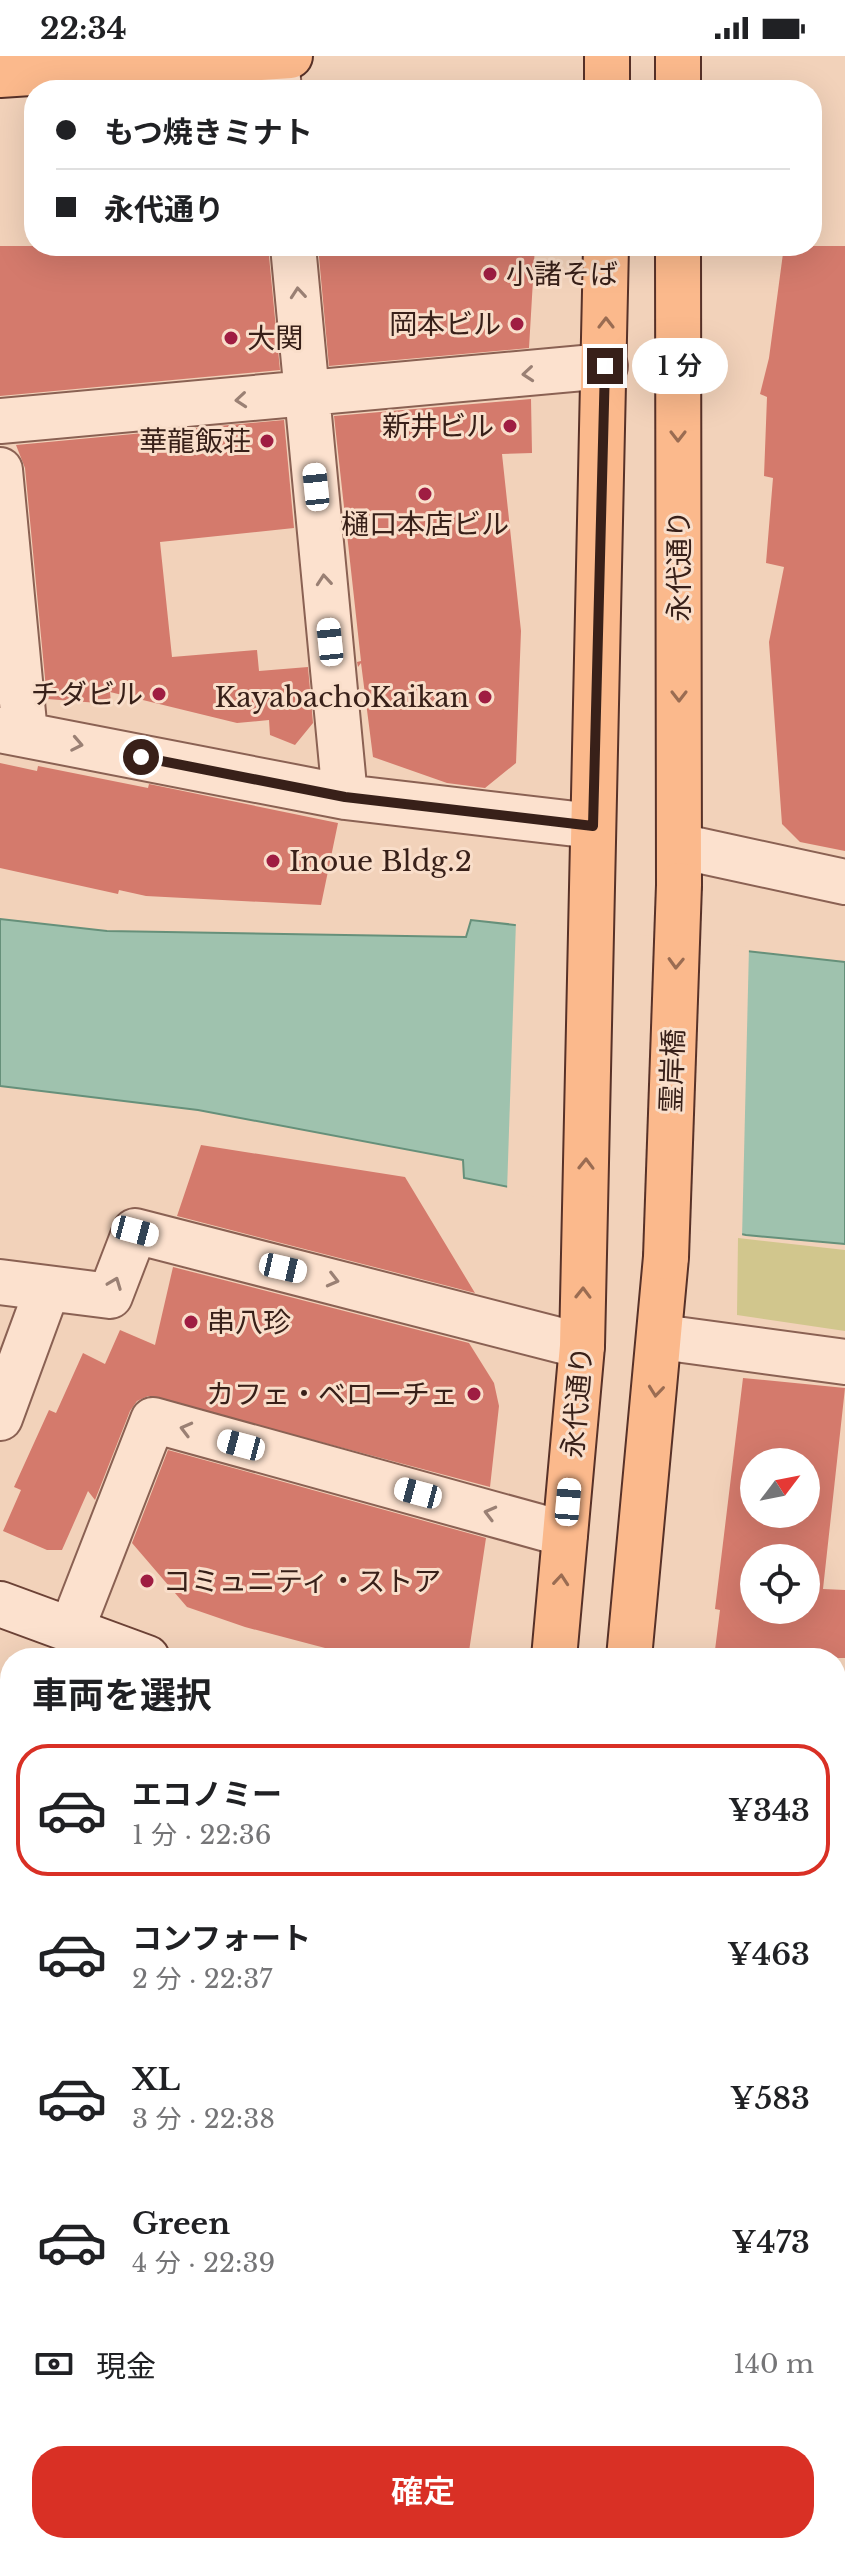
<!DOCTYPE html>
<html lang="ja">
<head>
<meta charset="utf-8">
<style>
  body { margin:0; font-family:"Libre Baskerville","Noto Sans JP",serif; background:#f6f6f6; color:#202124; height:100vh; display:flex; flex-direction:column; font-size:30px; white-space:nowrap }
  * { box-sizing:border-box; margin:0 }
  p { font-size:26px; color:#757577 }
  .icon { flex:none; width:44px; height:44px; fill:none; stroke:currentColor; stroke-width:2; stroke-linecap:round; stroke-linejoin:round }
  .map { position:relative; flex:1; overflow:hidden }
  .drawer { position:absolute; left:0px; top:1592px; width:846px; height:906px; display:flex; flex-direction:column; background:#fff; border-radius:32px 32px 0 0; box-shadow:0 8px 32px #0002 }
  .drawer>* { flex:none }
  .banner { position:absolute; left:24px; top:24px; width:798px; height:176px; border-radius:32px; box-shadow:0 8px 32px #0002; display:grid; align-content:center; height:176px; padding:0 32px; background:#fff }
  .needle { width:52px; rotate:58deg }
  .controls { position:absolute; left:740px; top:1392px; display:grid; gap:16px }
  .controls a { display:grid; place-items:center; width:80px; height:80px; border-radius:50%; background:#fff; box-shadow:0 8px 32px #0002; font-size:40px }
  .end { position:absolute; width:36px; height:36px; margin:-18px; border:10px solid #382019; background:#fff; box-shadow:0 0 0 4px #fff }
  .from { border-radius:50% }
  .bubble { position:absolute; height:56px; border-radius:28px; background:#fff; box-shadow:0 8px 32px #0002; font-size:26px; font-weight:600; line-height:56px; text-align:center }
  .car { position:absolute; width:24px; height:48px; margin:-24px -12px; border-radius:10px; box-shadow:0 0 6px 2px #0007; background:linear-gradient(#fff 24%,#345 0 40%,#fff 0 76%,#345 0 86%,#fff 0) }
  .banner b { display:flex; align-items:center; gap:28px; height:76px; font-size:30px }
  .banner b+b { border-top:2px solid #e0e0e0 }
  .banner i { width:20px; height:20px; background:#202124 }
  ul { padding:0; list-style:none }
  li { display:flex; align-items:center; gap:24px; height:132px; margin:0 16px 12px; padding:0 16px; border:4px solid transparent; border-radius:32px }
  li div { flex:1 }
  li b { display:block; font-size:30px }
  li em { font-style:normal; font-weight:600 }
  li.current { border-color:#d93025 }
  li>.icon { width:72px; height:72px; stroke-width:1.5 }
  h2 { padding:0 32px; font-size:36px; line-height:96px }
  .pay { display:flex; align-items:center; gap:20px; height:88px; padding:0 32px; font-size:30px }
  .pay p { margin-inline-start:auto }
  .primary-button { display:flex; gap:16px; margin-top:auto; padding:16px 32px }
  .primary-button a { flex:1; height:92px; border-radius:32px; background:#d93025; color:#fff; font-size:32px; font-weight:600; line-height:92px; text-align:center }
  .status { display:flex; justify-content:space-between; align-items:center; height:56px; padding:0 40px; background:#fff; direction:ltr }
  .status svg { height:22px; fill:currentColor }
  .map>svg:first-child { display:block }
  .green { fill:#d1c68d }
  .water { fill:#9fc2ae; stroke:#66907a; stroke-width:2 }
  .pier { fill:#f2d2ba }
  .building { fill:#d47a6c; fill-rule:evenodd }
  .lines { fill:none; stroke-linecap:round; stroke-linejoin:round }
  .lane-casing { stroke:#8a6153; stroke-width:26 }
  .street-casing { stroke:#8a6153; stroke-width:48 }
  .secondary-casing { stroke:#6c4236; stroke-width:48 }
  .primary-casing { stroke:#573128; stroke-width:48 }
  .lane { stroke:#fce1ce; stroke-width:22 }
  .street { stroke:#fce1ce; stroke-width:44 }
  .secondary { stroke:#fce1ce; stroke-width:44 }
  .primary { stroke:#fbb98c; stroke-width:44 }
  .primary-bridge-casing { stroke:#573128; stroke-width:48; stroke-linecap:butt }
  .primary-bridge { stroke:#fbb98c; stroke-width:44 }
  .oneway { stroke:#9a8074 }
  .oneway2 { stroke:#9a6c52 }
  .route { stroke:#382019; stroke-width:10 }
  .poi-dot { fill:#9f1d42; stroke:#f9deca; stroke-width:3 }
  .labels { text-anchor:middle; stroke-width:6; stroke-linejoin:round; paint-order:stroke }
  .poi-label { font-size:28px; fill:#382019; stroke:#f9deca; text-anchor:end }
  .street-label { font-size:28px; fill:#382019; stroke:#f9deca }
</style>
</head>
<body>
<div class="status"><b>22:34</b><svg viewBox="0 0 49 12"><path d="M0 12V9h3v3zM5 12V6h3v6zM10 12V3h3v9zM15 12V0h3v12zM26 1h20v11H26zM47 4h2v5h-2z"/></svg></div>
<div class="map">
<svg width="845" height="2497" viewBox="0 0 845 2497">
  <rect width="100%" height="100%" fill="#f2d2ba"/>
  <path class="green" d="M738,1182L845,1194V1275L737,1259Z
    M0,2196L10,2198V2289L0,2287Z"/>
  <path class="water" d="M0,863L107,875L466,881L471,864L845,906V1188L746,1179L464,1122L463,1104L198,1054L0,1030Z"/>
  <path class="pier" d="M516,865L749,891L742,1182L507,1135Z"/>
  <path class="building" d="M0,190H268L280,314L0,340Z
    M318,190H476V194L535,190L529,292L329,310Z
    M784,190H845V795L800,786L782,768L769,586L784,511L766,507L773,422L764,420L767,341L760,338L769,302Z
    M531,343L532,397L502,398L521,575L516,707L485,732L447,727L373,701L361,607L358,611L357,606L361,605L334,360Z
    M284,364L294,472L160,486L172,601L257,594L259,615L308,611L313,667L295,689L270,679L269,664L237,667L110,636L111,648L47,643L25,412L16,389Z
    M0,707L37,715L38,710L148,732L149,728L338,767L321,849L146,840L119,834L118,838L0,812Z
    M201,1089L405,1121L475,1237L177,1160Z
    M173,1211L469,1287L494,1327L499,1350L490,1431L148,1340L137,1345L130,1355L95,1444L88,1435L62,1494H47L3,1475L21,1434L14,1431L49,1354L56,1357L83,1297L105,1308L120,1274L155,1289Z
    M743,1322L845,1332L823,1533L845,1534V1602H714L720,1554L715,1553ZM754,1406H806V1458H754ZM754,1502H806V1554H754Z
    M168,1394L486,1482L468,1602H363L245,1571L187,1551L132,1487Z"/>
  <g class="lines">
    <defs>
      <path id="lane" d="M0,1955L10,1959"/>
      <path id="street" d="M276,1L279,34
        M293,190L345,741
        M0,365L605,310
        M0,414L25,678
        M0,674L345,741L593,770
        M679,790L845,826
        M0,1226L110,1240L135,1175L582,1290
        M661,1281L845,1306
        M0,1362L47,1234
        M72,1572L153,1364L565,1478"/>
      <path id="secondary" d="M0,1548L147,1602
        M836,1856L845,1859"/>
      <path id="primary" d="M607,0V34
        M678,0V34
        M0,19L290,0
        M678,190L679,829
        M554,1602L582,1290L606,190
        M629,1602L666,1201
        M472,2497L473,2488
        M567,2497V2488"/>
    </defs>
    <use href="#lane" class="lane-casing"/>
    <use href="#street" class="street-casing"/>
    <use href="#secondary" class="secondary-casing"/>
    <use href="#primary" class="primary-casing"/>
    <use href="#lane" class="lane"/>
    <use href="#street" class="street"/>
    <use href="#secondary" class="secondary"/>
    <use href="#primary" class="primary"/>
    <defs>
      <path id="primary-bridge" d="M666,1201L679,829"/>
    </defs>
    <use href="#primary-bridge" class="primary-bridge-casing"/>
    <use href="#primary-bridge" class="primary-bridge"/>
  </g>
  <defs><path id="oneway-chevron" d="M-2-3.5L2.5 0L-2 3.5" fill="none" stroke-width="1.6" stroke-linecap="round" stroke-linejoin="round" transform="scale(2)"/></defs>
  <g class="oneway">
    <use href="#oneway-chevron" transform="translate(298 237) rotate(-95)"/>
    <use href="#oneway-chevron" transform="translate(528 318) rotate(175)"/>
    <use href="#oneway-chevron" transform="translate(241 344) rotate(175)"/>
    <use href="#oneway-chevron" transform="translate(324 524) rotate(-95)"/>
    <use href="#oneway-chevron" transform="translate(77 688) rotate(11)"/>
    <use href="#oneway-chevron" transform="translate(333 1224) rotate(14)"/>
    <use href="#oneway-chevron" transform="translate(115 1227) rotate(-69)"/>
    <use href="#oneway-chevron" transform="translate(186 1373) rotate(-165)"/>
    <use href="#oneway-chevron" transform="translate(490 1457) rotate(-165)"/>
  </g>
  <g class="oneway2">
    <use href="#oneway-chevron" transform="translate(606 267) rotate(-90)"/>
    <use href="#oneway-chevron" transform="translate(678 380) rotate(90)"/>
    <use href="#oneway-chevron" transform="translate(679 640) rotate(90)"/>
    <use href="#oneway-chevron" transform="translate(676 907) rotate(92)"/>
    <use href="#oneway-chevron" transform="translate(586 1108) rotate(-89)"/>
    <use href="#oneway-chevron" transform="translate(583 1237) rotate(-89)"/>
    <use href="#oneway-chevron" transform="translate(656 1335) rotate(96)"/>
    <use href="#oneway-chevron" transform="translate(561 1524) rotate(-85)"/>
  </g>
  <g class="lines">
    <path class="route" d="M141,701L345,741L593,770L605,310"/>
  </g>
  <g class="poi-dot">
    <circle cx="490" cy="218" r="8"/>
    <circle cx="517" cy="268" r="8"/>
    <circle cx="231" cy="282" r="8"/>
    <circle cx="510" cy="370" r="8"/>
    <circle cx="267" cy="385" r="8"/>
    <circle cx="425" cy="438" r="8"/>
    <circle cx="159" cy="638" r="8"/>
    <circle cx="485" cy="641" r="8"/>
    <circle cx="273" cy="805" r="8"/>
    <circle cx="191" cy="1266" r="8"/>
    <circle cx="474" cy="1338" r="8"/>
    <circle cx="147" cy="1525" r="8"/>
  </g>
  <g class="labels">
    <g class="poi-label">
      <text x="506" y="228" text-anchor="start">小諸そば</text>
      <text x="501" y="278">岡本ビル</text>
      <text x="247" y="292" text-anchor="start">大関</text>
      <text x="494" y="380">新井ビル</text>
      <text x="251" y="395">華龍飯荘</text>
      <text x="425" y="478" text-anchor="middle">樋口本店ビル</text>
      <text x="143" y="648">チダビル</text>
      <text x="469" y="651">KayabachoKaikan</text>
      <text x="289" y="815" text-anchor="start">Inoue Bldg.2</text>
      <text x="207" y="1276" text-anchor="start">串八珍</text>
      <text x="458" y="1348">カフェ・ベローチェ</text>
      <text x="163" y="1535" text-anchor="start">コミュニティ・ストア</text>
    </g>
    <g class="street-label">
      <text transform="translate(679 510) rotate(-90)" y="10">永代通り</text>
      <text transform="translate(672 1015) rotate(-88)" y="10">霊岸橋</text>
      <text transform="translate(577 1346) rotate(-85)" y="10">永代通り</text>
    </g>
  </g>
</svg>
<div class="controls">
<a><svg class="needle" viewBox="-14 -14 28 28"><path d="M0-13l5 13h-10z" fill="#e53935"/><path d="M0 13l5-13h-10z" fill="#757577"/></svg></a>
<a><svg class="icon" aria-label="locate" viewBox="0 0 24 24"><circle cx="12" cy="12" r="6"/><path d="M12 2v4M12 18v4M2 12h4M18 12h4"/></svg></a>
</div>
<i class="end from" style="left:141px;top:701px"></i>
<i class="end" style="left:605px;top:310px"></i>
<div class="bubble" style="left:632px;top:282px;width:96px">1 分</div>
<i class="car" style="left:316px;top:431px;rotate:354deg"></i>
<i class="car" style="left:330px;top:586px;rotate:354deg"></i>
<i class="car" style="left:135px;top:1175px;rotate:105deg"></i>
<i class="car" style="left:283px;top:1212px;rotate:103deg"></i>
<i class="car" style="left:241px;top:1389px;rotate:285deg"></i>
<i class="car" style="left:418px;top:1437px;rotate:285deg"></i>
<i class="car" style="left:568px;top:1446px;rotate:5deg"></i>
<div class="banner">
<b><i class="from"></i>もつ焼きミナト</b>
<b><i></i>永代通り</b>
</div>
<section class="drawer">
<h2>車両を選択</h2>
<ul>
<li class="current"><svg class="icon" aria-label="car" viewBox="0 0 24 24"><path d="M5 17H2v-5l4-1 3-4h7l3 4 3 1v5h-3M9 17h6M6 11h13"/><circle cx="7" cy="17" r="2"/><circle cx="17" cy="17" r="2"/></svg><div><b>エコノミー</b><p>1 分 · 22:36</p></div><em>¥343</em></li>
<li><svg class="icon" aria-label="car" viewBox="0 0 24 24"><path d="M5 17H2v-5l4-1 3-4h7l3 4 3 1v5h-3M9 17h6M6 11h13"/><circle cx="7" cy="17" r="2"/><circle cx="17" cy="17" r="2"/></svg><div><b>コンフォート</b><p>2 分 · 22:37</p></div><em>¥463</em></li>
<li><svg class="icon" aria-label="car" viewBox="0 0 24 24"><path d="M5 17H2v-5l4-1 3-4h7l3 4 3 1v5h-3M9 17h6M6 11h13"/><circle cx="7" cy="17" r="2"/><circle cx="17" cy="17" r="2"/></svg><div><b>XL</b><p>3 分 · 22:38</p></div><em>¥583</em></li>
<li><svg class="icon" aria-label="car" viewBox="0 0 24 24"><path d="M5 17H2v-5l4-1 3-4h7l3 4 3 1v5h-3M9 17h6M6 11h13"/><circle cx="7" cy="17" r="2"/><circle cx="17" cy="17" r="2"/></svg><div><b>Green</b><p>4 分 · 22:39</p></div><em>¥473</em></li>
</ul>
<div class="pay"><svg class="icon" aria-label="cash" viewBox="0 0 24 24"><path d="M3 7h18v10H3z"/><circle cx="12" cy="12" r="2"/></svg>現金<p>140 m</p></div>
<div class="primary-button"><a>確定</a></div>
</section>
</div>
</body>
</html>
